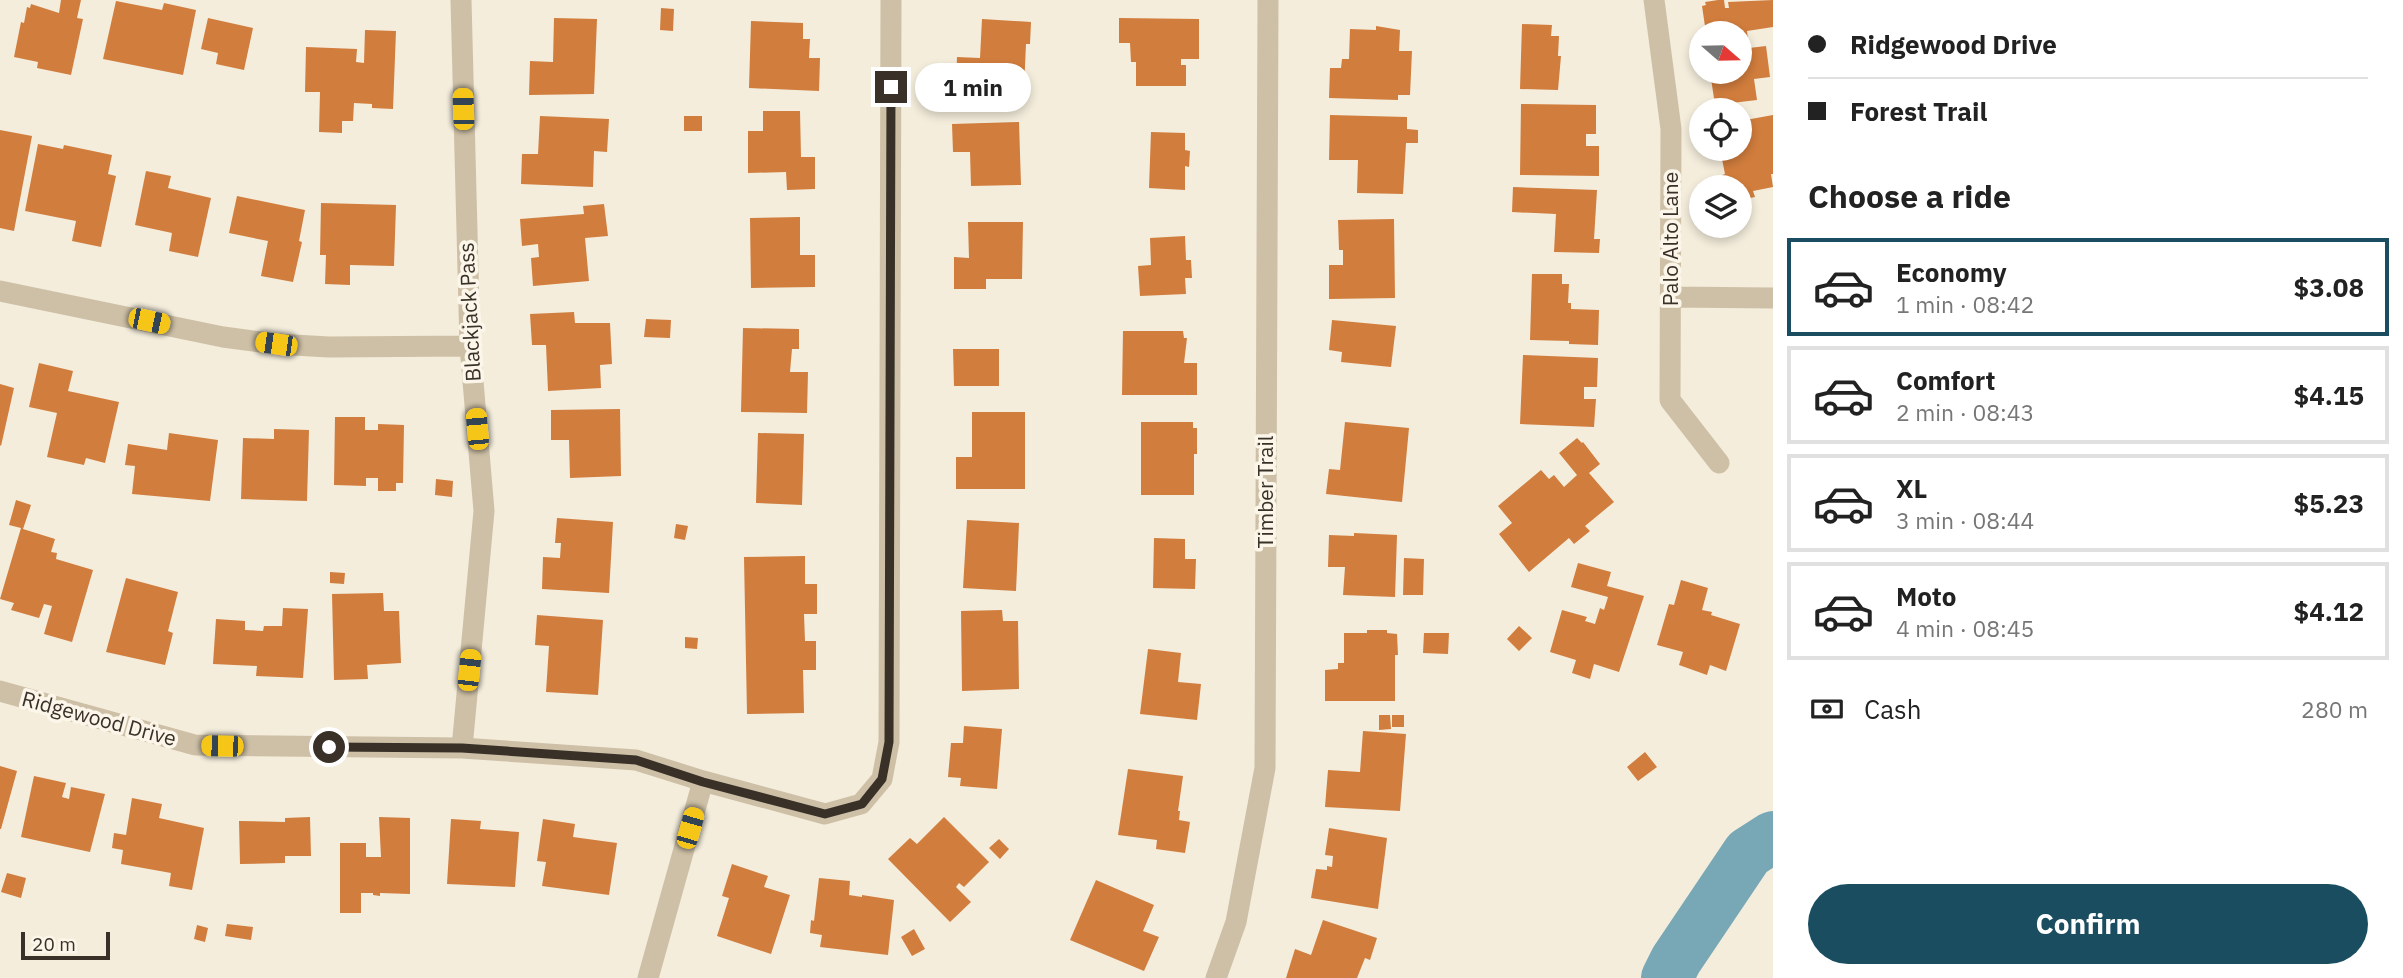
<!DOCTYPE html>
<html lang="en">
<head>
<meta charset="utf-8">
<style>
  body { margin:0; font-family:"IBM Plex Sans",sans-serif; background:#f2f2f2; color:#222; height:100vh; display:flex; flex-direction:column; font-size:26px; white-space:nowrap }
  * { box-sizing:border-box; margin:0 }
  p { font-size:23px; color:#767676 }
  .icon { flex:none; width:38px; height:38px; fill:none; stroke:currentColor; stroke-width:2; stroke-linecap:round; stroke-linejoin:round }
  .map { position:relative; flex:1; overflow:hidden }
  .drawer { display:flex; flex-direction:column; background:#fff; width:630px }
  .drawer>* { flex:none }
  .banner { display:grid; align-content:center; height:154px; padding:0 35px; background:#fff }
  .needle { width:46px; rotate:110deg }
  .tools { position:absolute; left:1689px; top:21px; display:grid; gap:14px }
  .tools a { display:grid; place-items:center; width:63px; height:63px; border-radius:50%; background:#fff; box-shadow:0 4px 10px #0003; font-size:35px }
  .scale { position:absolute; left:21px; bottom:18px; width:89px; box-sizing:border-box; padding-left:7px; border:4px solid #393128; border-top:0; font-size:19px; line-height:24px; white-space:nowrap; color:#393128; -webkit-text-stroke:5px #fbf6e9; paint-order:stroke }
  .end { position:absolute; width:32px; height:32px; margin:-16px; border:9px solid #393128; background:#fff; box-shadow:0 0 0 4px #fff }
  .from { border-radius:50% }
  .bubble { position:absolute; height:49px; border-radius:24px; background:#fff; box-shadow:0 4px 10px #0003; font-size:23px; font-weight:800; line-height:49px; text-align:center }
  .car { position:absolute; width:21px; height:42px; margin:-21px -10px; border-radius:9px; box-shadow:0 0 5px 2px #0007; background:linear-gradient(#f5c518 24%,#345 0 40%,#f5c518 0 76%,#345 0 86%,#f5c518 0) }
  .banner b { display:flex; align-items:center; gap:24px; height:66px; font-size:26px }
  .banner b+b { border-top:2px solid #e0e0e0 }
  .banner i { width:18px; height:18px; background:#222 }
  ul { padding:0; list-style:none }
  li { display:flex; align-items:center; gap:21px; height:98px; margin:0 14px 10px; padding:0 21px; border:4px solid #e0e0e0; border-radius:0px }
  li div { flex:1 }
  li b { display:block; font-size:26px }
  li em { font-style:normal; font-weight:800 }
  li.current { border-color:#194d5f }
  li>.icon { width:63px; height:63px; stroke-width:1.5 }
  h2 { padding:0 35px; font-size:32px; line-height:84px }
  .pay { display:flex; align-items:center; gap:18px; height:77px; padding:0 35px; font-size:26px }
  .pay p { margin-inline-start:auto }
  .primary-button { display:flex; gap:14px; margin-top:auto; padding:14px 35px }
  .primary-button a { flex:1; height:80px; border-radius:42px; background:#194d5f; color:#fff; font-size:28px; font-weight:800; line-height:80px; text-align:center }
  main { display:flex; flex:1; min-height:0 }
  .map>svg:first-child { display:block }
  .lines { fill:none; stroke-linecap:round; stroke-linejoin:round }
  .river { stroke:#78a7b5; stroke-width:52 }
  .building { fill:#d17d3d }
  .minor { stroke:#cec0a6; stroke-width:21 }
  .route { stroke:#393128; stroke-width:9 }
  .labels { text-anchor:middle; stroke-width:7; stroke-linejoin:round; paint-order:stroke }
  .street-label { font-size:21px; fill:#393128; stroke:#fbf6e9 }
</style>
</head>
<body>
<main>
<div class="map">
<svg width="1773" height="978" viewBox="0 0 1773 978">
  <rect width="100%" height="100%" fill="#f4eddc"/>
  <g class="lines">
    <path class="river" d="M1667,978L1676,960L1748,853L1773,837"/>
  </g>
  <path class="building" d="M61,0H81L77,18L83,19L71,75L37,68L38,62L14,57L21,22L24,23L27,7L30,8L31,4L59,13Z
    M1718,0H1724L1725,8H1729L1728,2L1773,0V27L1747,31L1749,48L1766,46L1770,77L1754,79L1757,100L1715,105L1710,72H1740V33H1706L1702,6L1706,5L1705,2Z
    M116,1L162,10L164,3L196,10L183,75L103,59Z
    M661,8L674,9L673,31L660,30Z
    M208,18L253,28L244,70L216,64L218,53L201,49Z
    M554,18L597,19L594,94L529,95L530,61L553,62Z
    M1119,18L1199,19V59H1181V65H1186V86H1136V62H1131L1130,43H1119Z
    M982,19L1031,22L1030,44H1026L1024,88L956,85L957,57L980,58Z
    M751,21L803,23V39H810L809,58H820L819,91L749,88Z
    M1522,24L1552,25L1551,36H1559L1558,56H1561L1558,90L1520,89Z
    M1376,26L1400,30L1399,51H1412L1410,95H1398V100L1329,98L1330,68H1341L1342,59H1349L1350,29L1376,30Z
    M365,30L396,31L393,109L372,108V104L354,103L353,121H342V133L319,132L320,92H305L306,47L357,49L356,62L364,63Z
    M1521,104L1596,105V134H1586V146H1599V176L1520,175Z
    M763,111H800L801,157H815V189L787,190L786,172L748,173V131H763Z
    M1330,115L1407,117V129L1418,130V143H1406L1403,194L1357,193L1358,160H1329Z
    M1773,115V174H1771L1773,187L1753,191L1755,197L1740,200V187H1723L1720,176L1725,174L1720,149H1740V121Z
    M540,116L609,119L607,152L594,151L593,187L521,184L522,154H538Z
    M684,116H702V131H684Z
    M1019,122L1021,185L971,186L970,152H953L952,124Z
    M0,130L32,136L14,231L0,228Z
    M1151,132L1185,133V150L1190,151L1189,167L1185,166V190L1149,188Z
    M38,144L63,149L64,145L112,155L108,174L116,176L101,247L72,241L76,221L25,211Z
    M146,171L171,176L168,188L211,198L198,257L169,251L172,233L135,225Z
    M1513,187L1597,190L1594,239H1600L1599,253L1554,252L1556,214L1512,212Z
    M237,196L305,210L299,241L302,242L293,282L261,276L268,241L229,233Z
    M321,203L396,205L394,266L350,265V285L325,284L326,255H320Z
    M604,204L608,236L585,238L589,281L533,286L531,258L539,257L538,244L522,246L520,219L584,214L583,206Z
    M800,217V255H815V287L751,288L750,218Z
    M1394,219L1395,298L1329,299V265H1343V250H1339L1338,220Z
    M968,222H1023L1022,279H986V289H954V257L969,258Z
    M1185,236L1186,260H1191L1192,278H1185L1186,294L1140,296L1138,266L1151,265L1150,238Z
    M1532,274H1562V284H1569L1568,303H1571V309L1599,310L1598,345L1569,344V341L1530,340Z
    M574,312L575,323H610L612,364L600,365L601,388L548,391L546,345H532L530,314Z
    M646,319L671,320L670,338L644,337Z
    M1332,320L1396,326L1391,367L1341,362L1342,352L1329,350Z
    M743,328L799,329V349H792L790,372H808L807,413L741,412Z
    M1123,331H1183L1184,338H1187L1184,363H1197V395H1122Z
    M953,349H999V386H954Z
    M1523,355L1598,358L1597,387H1584V399H1596L1594,427L1520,424Z
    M39,363L73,371L68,391L119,402L105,463L86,458L84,465L47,457L57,413L29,407Z
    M0,384L14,388L1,446L0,445Z
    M620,409L621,476L570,478L569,440H551V410Z
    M972,412H1025V489H956V457H972Z
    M335,417H365V430H378V424L404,425L403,483H396V491H378V478H366V486L334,485Z
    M1141,422H1193V428H1197V454H1194V495H1141Z
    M1345,422L1409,428L1402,502L1326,494L1329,469L1340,470Z
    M274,429L309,430L307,501L241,499L243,438L274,439Z
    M169,433L218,440L210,501L132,494L135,466L125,465L128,444L167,450Z
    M758,433L804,434L802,505L756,503Z
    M1577,438L1582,443L1583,442L1600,464L1589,473L1614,502L1585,526L1590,531L1574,544L1569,538L1529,572L1499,534L1512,523L1498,506L1541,470L1549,479L1554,475L1564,487L1577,475L1559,453Z
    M436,479L453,481L452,497L435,495Z
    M16,500L31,505L23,529L55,539L51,552L57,553L56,559L93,570L72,642L44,634L52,606L44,604L39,618L11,610L14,603L0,599L21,528L9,525Z
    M557,518L613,522L609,593L542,589L543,557L560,558L561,543H555Z
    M967,520L1019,523L1016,591L963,588Z
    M676,524L688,526L685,540L674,538Z
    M1354,533L1397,535L1395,597L1343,595L1345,567H1328L1329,535L1354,536Z
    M1154,538L1185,539V559H1196L1195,589L1153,588Z
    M805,556V584H817V614H804L805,641H816V670H803L804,713L747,714L744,557Z
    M1404,558L1424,559L1423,595H1403Z
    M1578,563L1611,572L1607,586L1644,596L1619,672L1594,664L1590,679L1572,673L1576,660L1550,652L1562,610L1587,617L1585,621L1595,624L1600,608L1604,610L1608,597L1571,587Z
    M330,572L345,573L344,584L330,583Z
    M126,578L178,592L168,631L173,633L165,665L106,652Z
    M1681,580L1708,588L1702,610L1712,612L1711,615L1740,624L1726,671L1710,665L1707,675L1679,665L1683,652L1657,645L1669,604L1674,605Z
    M383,593L384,611H399L401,663L367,665L368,679L334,680L332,594Z
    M283,608L308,609L303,678L256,676L257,666L213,664L216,619L245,621V630L263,631L264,626H282Z
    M1002,610L1003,621H1018L1019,689L962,691L961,611Z
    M537,615L603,620L598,695L546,692L549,646L535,645Z
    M1519,626L1532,638L1519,651L1507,639Z
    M1367,630H1387V633L1397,634L1398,655H1395V701H1325V670L1338,669V663H1344V633H1367Z
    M1424,633H1449L1448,654L1423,653Z
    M685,637L698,638L697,649L685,648Z
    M1148,649L1181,653L1178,682L1201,684L1197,720L1140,714Z
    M1379,715H1390L1391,729L1379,730Z
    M1392,715H1404V727H1392Z
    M964,726L1002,729L997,789L960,786L961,778L948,777L951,743H963Z
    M1363,731L1406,734L1400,811L1325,807L1328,770L1360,772Z
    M1645,752L1657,767L1638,781L1627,767Z
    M0,766L17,771L1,829H0Z
    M1128,769L1183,776L1178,811H1180L1179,820L1190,822L1185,853L1156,849L1157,840L1118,835Z
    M34,776L66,783L62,797L69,799L71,787L105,794L90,852L21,837Z
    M132,798L162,804L159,818L204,828L192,890L169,886L171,873L121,864L123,850L112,848L114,833L126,835Z
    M310,817L311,856H285V863L240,864L239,821L285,822V818Z
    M379,817L410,818V894L380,893V896L373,895V893H361V913H340V843H366V857H381Z
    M944,817L989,862L964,887L959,883L956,887L971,902L950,922L888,859L910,838L917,844Z
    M451,819L481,821L480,829L519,832L515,887L447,884Z
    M543,819L575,824L573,837L617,843L609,895L542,886L546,862L537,861Z
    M1329,828L1387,838L1378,909L1311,898L1316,869L1327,870V866L1332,867L1333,856L1325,855Z
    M999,839L1009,849L1000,859L989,848Z
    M732,864L768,876L764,887L790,895L771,954L717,936L729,898L722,896Z
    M7,873L26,878L21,898L1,892Z
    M819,878L850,881L849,895L862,897V895L894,900L888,955L820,947L822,935L810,933L811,920L814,921Z
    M1096,880L1154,905L1143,931L1159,937L1144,971L1070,940Z
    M1323,920L1377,938L1370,960L1365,958L1357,978H1286L1295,949L1311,955Z
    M227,924L253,927L251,940L225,936Z
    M197,925L208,928L205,942L194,939Z
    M914,929L925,949L912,956L901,937Z"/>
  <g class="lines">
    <path class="minor" d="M461,0L470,346L484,511L462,748
      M1654,0L1671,129L1670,400L1719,463
      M0,291L223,337L276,344L329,347L470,346
      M1672,297L1773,298
      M0,691L195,745L462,748L636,760L703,781L825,814L861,804L882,779L889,742L891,0
      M648,978L703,781
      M1216,978L1236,922L1265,768L1268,0"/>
  </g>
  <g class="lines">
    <path class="route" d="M329,747L462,748L636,760L703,782L825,814L862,804L882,779L889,742L891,87"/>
  </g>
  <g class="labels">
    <g class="street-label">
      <text transform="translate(1671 239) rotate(-90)" y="7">Palo Alto Lane</text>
      <text transform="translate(470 312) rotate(-93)" y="7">Blackjack Pass</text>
      <text transform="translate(1266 492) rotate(-90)" y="7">Timber Trail</text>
      <text transform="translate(99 719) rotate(15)" y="7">Ridgewood Drive</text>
    </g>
  </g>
</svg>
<div class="tools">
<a><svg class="needle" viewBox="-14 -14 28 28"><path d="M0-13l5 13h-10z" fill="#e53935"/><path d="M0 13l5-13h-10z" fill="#767676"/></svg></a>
<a><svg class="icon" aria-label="locate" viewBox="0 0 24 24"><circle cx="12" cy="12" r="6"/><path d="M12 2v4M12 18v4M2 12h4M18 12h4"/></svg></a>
<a><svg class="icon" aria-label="layers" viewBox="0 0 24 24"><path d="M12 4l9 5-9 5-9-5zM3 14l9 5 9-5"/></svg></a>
</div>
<div class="scale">20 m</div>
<i class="end from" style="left:329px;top:747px"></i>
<i class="end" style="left:891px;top:87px"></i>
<div class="bubble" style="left:915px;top:63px;width:116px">1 min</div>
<i class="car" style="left:463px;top:109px;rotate:358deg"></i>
<i class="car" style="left:149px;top:321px;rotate:102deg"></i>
<i class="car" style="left:276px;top:344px;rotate:278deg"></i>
<i class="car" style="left:477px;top:429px;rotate:355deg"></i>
<i class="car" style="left:469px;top:670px;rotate:6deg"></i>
<i class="car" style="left:222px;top:746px;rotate:271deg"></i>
<i class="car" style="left:690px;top:828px;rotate:16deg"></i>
</div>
<section class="drawer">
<div class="banner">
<b><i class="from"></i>Ridgewood Drive</b>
<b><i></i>Forest Trail</b>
</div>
<h2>Choose a ride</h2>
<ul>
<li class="current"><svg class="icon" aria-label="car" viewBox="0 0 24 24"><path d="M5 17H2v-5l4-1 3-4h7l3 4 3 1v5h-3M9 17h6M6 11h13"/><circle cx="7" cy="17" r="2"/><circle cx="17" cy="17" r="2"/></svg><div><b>Economy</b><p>1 min · 08:42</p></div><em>$3.08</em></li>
<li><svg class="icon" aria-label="car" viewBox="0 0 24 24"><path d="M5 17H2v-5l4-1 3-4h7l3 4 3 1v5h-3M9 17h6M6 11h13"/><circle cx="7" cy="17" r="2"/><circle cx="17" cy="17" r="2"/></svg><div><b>Comfort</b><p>2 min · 08:43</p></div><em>$4.15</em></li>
<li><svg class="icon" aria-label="car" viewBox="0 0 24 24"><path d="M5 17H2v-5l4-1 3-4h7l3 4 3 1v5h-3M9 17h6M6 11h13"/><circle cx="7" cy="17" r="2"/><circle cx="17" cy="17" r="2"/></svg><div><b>XL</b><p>3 min · 08:44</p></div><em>$5.23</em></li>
<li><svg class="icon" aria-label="car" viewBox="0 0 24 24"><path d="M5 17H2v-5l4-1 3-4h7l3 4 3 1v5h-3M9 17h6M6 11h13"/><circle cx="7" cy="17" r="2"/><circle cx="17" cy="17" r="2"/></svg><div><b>Moto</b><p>4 min · 08:45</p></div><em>$4.12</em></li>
</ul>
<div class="pay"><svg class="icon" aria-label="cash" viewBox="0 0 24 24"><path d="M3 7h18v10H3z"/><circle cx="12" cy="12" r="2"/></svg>Cash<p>280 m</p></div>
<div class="primary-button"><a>Confirm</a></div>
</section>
</main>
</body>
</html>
